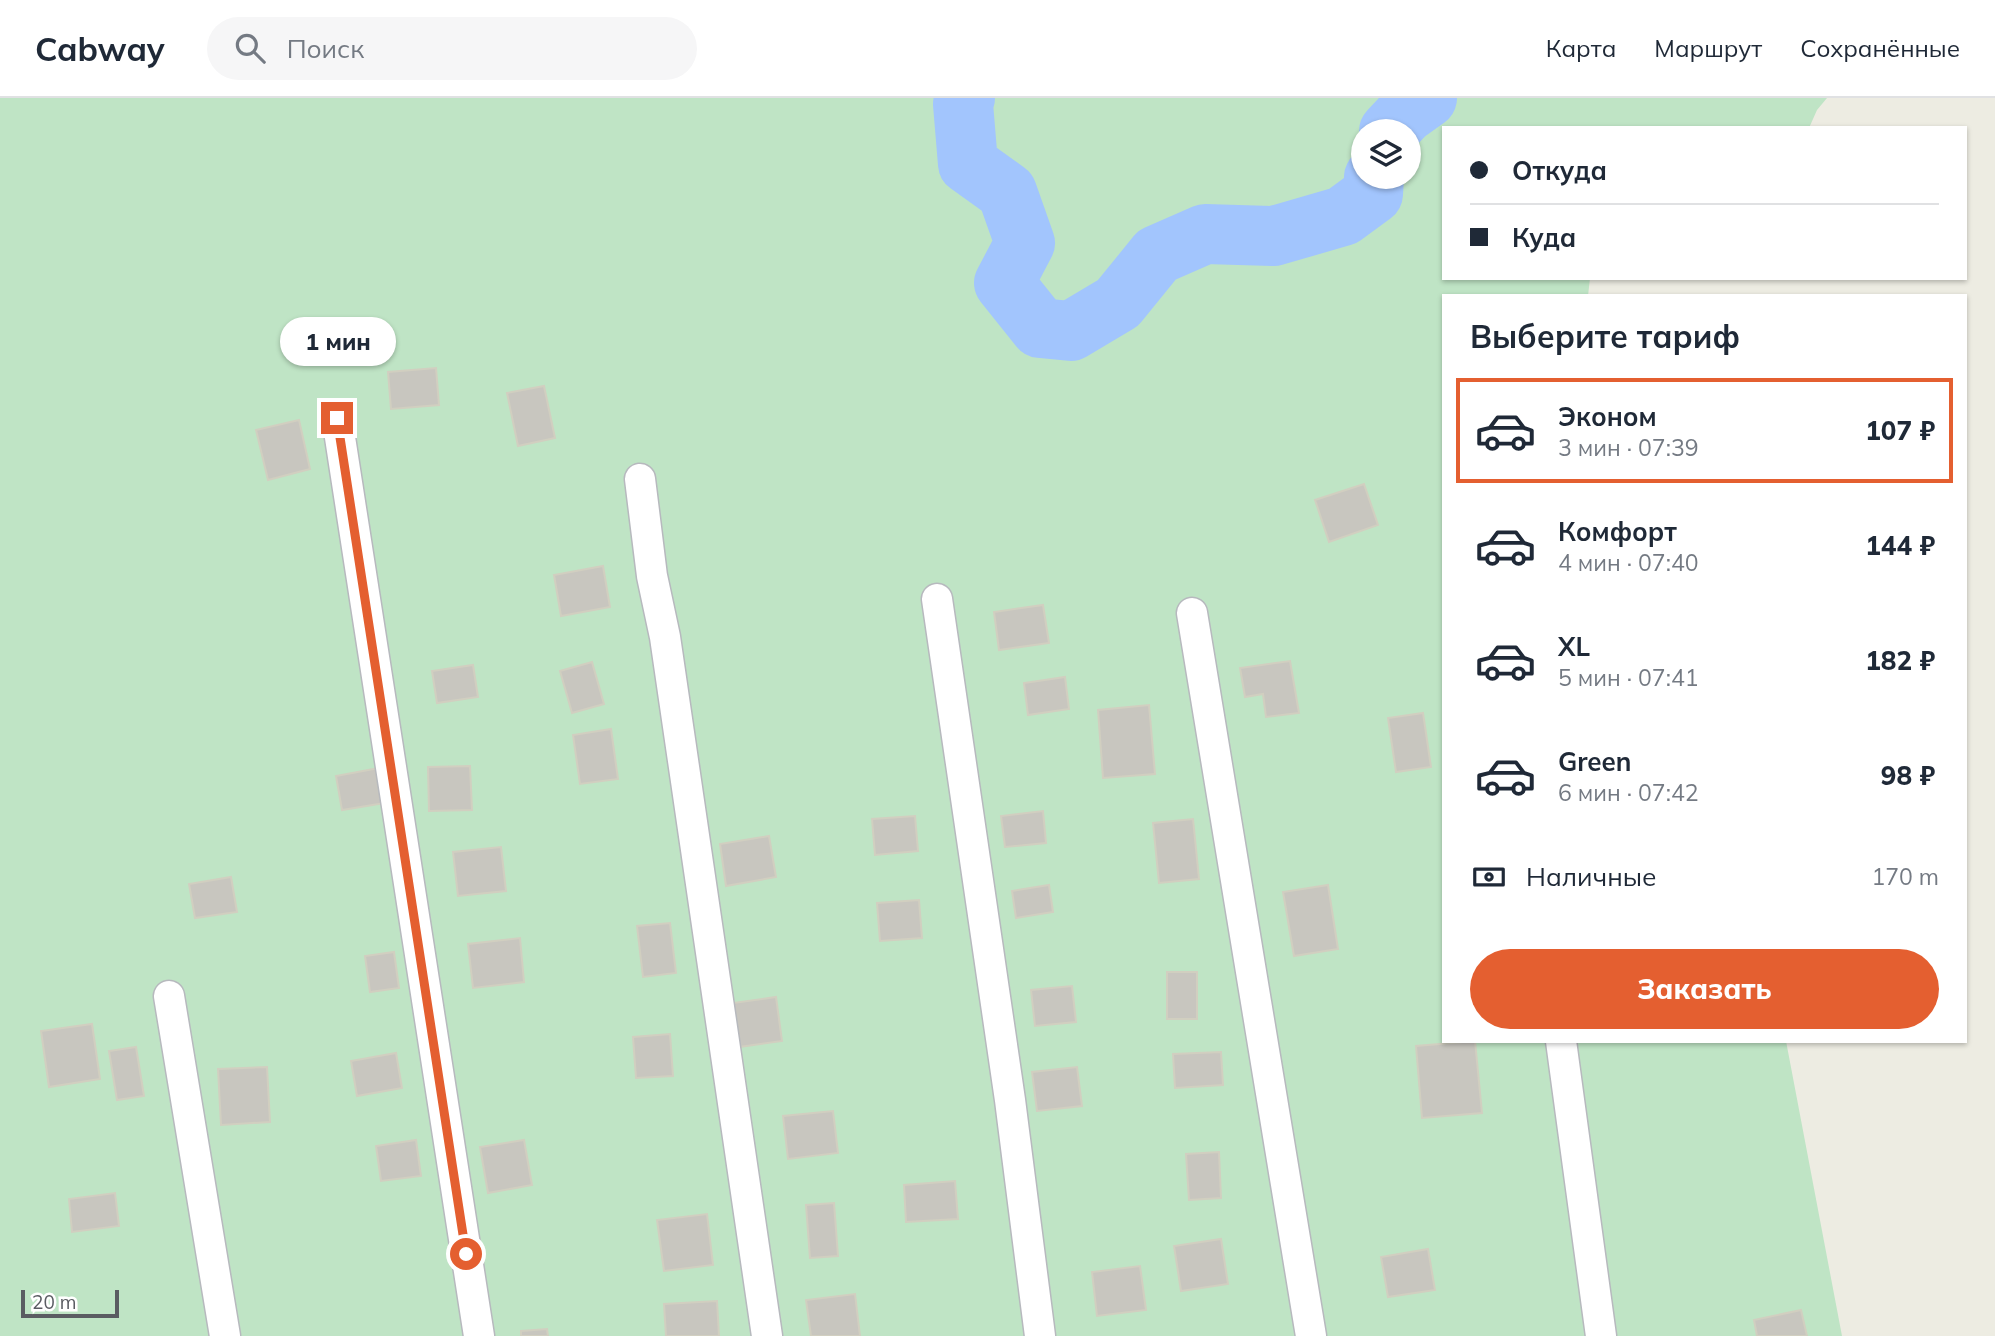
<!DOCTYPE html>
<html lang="ru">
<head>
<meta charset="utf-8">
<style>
  body { margin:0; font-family:Mulish,sans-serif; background:#f6f6f7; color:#1f2937; height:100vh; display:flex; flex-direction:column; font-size:26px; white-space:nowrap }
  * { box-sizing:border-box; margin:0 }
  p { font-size:23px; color:#747a83 }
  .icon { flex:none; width:38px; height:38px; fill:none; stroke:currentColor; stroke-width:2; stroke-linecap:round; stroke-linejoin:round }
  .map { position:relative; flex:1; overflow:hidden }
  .sheet { position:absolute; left:1442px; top:196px; width:525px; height:749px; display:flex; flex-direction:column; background:#fff; border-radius:0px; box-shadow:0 2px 5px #0004 }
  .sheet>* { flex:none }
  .top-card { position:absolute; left:1442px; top:28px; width:525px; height:154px; border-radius:0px; box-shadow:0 2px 5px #0004; display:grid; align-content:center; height:154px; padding:0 28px; background:#fff }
  .controls { position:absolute; left:1351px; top:21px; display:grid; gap:14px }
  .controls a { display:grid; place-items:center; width:70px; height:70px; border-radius:50%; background:#fff; box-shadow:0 2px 5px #0004; font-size:35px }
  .scale { position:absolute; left:21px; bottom:18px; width:98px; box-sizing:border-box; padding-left:7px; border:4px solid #5a5c62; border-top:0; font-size:19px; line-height:24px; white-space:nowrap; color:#5a5c62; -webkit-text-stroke:5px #fff; paint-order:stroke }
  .end { position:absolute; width:32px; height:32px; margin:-16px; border:9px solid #e45f30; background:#fff; box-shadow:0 0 0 4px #fff }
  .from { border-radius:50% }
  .bubble { position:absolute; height:49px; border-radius:24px; background:#fff; box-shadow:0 2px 5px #0004; font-size:23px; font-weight:800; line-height:49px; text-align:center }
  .top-card b { display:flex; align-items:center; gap:24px; height:66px; font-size:26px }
  .top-card b+b { border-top:2px solid #e0e1e3 }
  .top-card i { width:18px; height:18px; background:#1f2937 }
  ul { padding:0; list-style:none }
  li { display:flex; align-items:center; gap:21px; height:105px; margin:0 14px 10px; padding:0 14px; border:4px solid transparent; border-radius:0px }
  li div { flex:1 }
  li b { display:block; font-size:26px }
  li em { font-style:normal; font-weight:800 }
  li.on { border-color:#e45f30 }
  li>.icon { width:63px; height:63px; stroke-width:1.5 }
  h2 { padding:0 28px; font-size:32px; line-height:84px }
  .pay { display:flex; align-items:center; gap:18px; height:77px; padding:0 28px; font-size:26px }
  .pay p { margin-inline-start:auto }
  .primary-button { display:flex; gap:14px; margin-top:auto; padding:14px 28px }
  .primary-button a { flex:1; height:80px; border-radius:42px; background:#e45f30; color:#fff; font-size:28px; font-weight:800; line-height:80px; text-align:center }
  header { display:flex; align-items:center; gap:42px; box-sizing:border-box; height:98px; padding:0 35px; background:#fff; border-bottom:2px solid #e0e1e3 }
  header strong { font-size:33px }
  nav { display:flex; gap:38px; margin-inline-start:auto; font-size:24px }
  .search { width:490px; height:63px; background:#f6f6f7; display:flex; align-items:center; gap:18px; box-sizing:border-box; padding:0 24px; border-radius:38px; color:#747a83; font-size:26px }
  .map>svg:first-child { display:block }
  .green { fill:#bfe4c5; fill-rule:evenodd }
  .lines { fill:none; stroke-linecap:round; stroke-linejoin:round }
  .river { stroke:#a2c5fd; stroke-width:60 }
  .building { fill:#c8c6bf; stroke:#d1cfc0; stroke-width:2 }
  .street-casing { stroke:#b7b9be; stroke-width:33 }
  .street { stroke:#fff; stroke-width:30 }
  .route { stroke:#e45f30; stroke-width:9 }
</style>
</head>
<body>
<header>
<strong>Cabway</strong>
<div class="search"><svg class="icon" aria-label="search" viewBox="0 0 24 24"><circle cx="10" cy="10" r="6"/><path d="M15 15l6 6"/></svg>Поиск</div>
<nav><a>Карта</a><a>Маршрут</a><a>Сохранённые</a></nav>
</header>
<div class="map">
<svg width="1995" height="1238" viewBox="0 0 1995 1238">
  <rect width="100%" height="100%" fill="#edece2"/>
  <path class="green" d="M0,0H1827L1817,12L1809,30H1444V180H1590L1588,198H1444V943H1786L1842,1238H0ZM1363,33H1409V79H1363Z"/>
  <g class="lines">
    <path class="river" d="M965,0L963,6L968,66L1007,94L1025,145L1004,185L1040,230L1071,233L1118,205L1157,157L1205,136L1274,138L1343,118L1373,96L1374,79
      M1389,33L1406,15L1427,0"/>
  </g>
  <path class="building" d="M436,270L439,307L391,311L388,274Z
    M544,288L555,340L518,348L507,295Z
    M299,322L310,371L268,382L256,332Z
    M1364,386L1378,427L1329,444L1315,402Z
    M603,468L610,509L561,518L554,477Z
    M1043,507L1049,545L999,552L994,514Z
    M1290,563L1299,615L1266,619L1263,596L1245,599L1240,570Z
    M592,564L604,606L572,615L560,573Z
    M473,567L478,599L437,605L432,573Z
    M1065,579L1069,611L1028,617L1024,585Z
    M1149,607L1155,676L1103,680L1098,612Z
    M1423,615L1431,669L1396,674L1388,620Z
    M611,631L618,681L580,686L573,637Z
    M470,668L472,712L429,713L428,669Z
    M379,670L385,705L342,712L336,678Z
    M1043,713L1046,745L1005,749L1001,718Z
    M915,718L918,753L875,757L872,721Z
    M1193,721L1199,781L1159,785L1153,725Z
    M769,738L776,779L726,788L720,746Z
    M501,749L506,793L458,798L453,754Z
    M231,779L237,814L195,820L189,786Z
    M1049,787L1053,814L1016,820L1012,793Z
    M1328,787L1338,851L1294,858L1283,794Z
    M919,802L922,840L880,843L877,805Z
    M670,825L676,875L643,879L637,828Z
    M520,840L524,884L473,890L468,846Z
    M394,854L399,890L370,894L365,858Z
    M1167,874H1197V921H1167Z
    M1072,888L1076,924L1035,928L1031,892Z
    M776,899L782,943L739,949L733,905Z
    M92,926L100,981L49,989L41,933Z
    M670,936L673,978L636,980L633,939Z
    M1475,943L1482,1015L1422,1020L1416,948Z
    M136,949L144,998L117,1002L109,953Z
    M1221,954L1223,987L1175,990L1173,956Z
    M396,955L402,990L357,998L351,963Z
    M267,969L270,1024L221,1027L218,971Z
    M1077,969L1082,1008L1037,1013L1032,974Z
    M833,1013L838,1055L788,1061L783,1018Z
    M416,1042L421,1078L381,1083L376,1048Z
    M524,1042L532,1087L488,1095L480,1049Z
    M1219,1054L1221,1100L1189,1102L1186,1056Z
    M955,1083L958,1121L906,1124L904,1087Z
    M115,1095L119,1128L72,1134L69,1101Z
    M834,1105L838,1158L810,1160L806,1107Z
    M707,1116L713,1167L664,1173L657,1122Z
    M1221,1141L1228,1186L1181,1193L1174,1148Z
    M1428,1151L1435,1192L1388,1199L1381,1159Z
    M1140,1168L1146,1212L1097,1218L1092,1174Z
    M855,1196L860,1238H811L806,1202Z
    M717,1203L719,1238H666L664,1206Z
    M1801,1212L1807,1238H1757L1754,1222Z
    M547,1231L548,1238H521V1233Z"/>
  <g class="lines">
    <defs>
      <path id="street" d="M337,320L479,1238
        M640,381L652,478L665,539L767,1238
        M937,501L1010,1002L1040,1238
        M1192,515L1311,1238
        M169,898L225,1238
        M1561,943L1601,1238"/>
    </defs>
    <use href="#street" class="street-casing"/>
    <use href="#street" class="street"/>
  </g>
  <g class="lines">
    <path class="route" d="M337,320L466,1156"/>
  </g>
</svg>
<div class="controls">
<a><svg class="icon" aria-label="layers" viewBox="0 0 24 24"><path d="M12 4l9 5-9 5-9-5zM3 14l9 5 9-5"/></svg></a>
</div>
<div class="scale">20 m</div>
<i class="end from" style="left:466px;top:1156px"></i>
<i class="end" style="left:337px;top:320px"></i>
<div class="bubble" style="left:280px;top:219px;width:116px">1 мин</div>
<div class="top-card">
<b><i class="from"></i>Откуда</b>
<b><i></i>Куда</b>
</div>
<section class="sheet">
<h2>Выберите тариф</h2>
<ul>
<li class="on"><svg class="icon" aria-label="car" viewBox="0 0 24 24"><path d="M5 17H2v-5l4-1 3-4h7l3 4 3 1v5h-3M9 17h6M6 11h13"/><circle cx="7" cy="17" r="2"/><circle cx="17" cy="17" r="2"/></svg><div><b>Эконом</b><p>3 мин · 07:39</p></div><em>107 ₽</em></li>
<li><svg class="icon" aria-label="car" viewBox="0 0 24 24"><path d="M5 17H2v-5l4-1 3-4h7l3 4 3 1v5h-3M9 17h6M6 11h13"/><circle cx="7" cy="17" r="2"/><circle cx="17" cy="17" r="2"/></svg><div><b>Комфорт</b><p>4 мин · 07:40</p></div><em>144 ₽</em></li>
<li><svg class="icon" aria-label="car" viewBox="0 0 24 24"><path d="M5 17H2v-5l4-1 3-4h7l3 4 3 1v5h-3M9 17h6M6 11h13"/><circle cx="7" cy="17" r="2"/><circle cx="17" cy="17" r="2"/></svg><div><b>XL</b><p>5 мин · 07:41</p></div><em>182 ₽</em></li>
<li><svg class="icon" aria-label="car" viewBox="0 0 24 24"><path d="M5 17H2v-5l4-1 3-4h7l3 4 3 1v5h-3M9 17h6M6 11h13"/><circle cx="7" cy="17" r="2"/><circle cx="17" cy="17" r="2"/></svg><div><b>Green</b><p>6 мин · 07:42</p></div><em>98 ₽</em></li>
</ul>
<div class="pay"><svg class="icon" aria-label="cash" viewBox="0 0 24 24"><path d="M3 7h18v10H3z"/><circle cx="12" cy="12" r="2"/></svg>Наличные<p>170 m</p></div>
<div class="primary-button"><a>Заказать</a></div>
</section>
</div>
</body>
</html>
